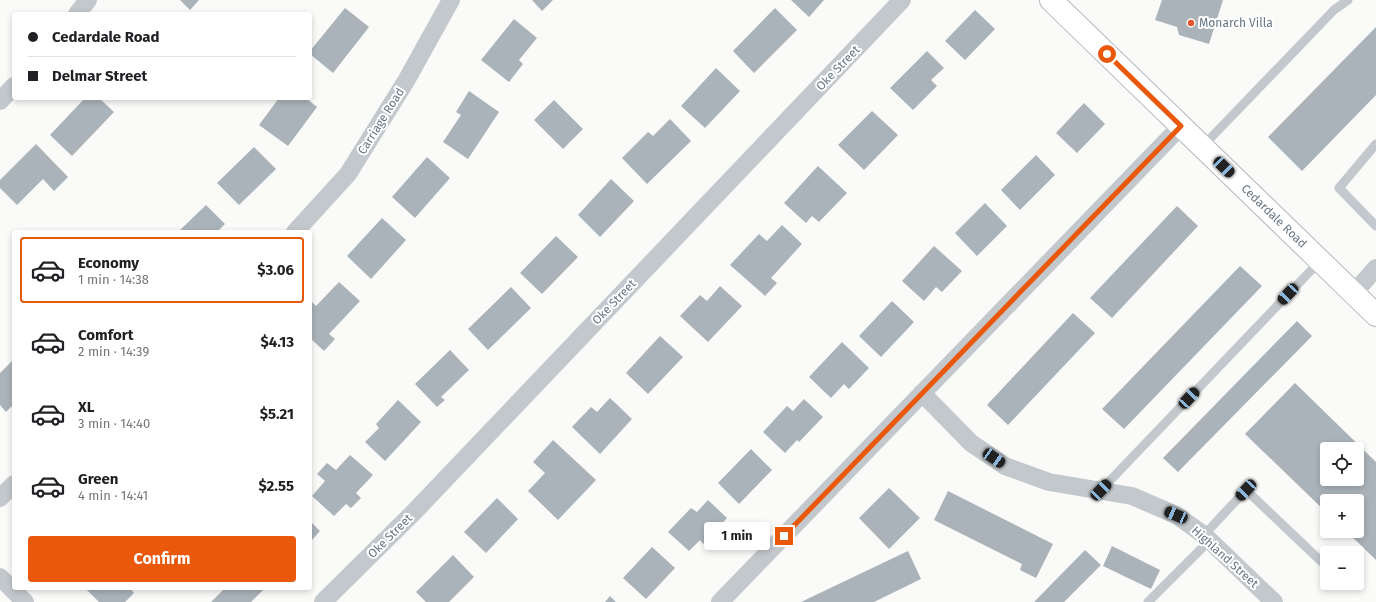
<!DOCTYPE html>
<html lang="en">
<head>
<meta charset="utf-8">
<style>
  body { margin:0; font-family:"Fira Sans",sans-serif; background:#f6f6f6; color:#202124; height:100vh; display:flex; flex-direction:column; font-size:15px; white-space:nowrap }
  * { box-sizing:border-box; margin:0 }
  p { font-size:13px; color:#757577 }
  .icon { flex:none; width:22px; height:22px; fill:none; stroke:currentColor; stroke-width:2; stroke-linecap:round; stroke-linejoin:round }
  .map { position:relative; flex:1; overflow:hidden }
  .drawer { position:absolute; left:12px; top:230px; width:300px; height:360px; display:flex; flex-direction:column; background:#fff; border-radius:4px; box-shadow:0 2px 6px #0003 }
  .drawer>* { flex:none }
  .guide { position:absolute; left:12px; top:12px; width:300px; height:88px; border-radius:4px; box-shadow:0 2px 6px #0003; display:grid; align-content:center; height:88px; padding:0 16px; background:#fff }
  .fabs { position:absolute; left:1320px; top:442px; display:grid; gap:8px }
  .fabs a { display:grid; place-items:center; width:44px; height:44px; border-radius:4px; background:#fff; box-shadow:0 2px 6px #0003; font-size:20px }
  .end { position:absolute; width:18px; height:18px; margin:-9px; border:5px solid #ea580c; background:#fff; box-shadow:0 0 0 2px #fff }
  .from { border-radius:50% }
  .bubble { position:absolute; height:28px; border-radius:4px; background:#fff; box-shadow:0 2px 6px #0003; font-size:13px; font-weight:700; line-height:28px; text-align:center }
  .car { position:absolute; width:12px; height:24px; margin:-12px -6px; border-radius:5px; box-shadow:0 0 3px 1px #0007; background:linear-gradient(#222 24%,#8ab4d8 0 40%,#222 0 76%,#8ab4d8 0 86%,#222 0) }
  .guide b { display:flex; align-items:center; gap:14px; height:38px; font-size:15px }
  .guide b+b { border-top:1px solid #e0e0e0 }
  .guide i { width:10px; height:10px; background:#202124 }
  ul { padding:7px 0 0; list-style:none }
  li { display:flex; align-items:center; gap:12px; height:66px; margin:0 8px 6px; padding:0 8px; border:2px solid transparent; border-radius:4px }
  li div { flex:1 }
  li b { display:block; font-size:15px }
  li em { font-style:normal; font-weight:700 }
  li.selected { border-color:#ea580c }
  li>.icon { width:36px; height:36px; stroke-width:1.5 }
  .action { display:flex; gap:8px; margin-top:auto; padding:8px 16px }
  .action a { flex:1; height:46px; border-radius:4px; background:#ea580c; color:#fff; font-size:16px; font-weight:700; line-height:46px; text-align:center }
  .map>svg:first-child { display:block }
  .building { fill:#aab3b9; fill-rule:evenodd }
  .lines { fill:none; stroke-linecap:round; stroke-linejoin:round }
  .secondary-casing { stroke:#b3babf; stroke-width:24 }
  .lane { stroke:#c3c8cc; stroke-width:9 }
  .street { stroke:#c3c8cc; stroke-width:18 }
  .secondary { stroke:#fff; stroke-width:22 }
  .route { stroke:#ea580c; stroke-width:5 }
  .poi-dot { fill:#e4572e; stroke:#fff; stroke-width:1.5 }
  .labels { text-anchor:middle; stroke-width:4; stroke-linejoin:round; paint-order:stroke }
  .poi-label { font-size:12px; fill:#657683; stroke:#fff; text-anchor:start }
  .street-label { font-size:12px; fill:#657683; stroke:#fff }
</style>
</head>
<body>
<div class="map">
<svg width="1376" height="602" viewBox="0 0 1376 602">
  <rect width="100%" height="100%" fill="#fafaf8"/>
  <path class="building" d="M180,0H199L190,10Z
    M532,0H553L542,11Z
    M791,0H824L809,17Z
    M1162,0H1223L1209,44L1179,35L1177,27L1155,20Z
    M345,8L369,27L333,73L310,54V51Z
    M775,8L797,30L754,73L733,51Z
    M975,10L995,29L965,60L945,41Z
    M514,19L537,38L519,60L523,64L509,82L481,60Z
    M1376,27V95L1302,171L1268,137Z
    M927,51L944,68L931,80L937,86L913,110L890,88Z
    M716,68L740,91L705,128L681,106Z
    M469,91L499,112L468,159L443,142L461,115L456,112Z
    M85,98H99L114,112L72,156L50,135Z
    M279,98H306L317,107L288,146L259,125Z
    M554,100L583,129L563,149L534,120Z
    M1084,103L1105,124L1077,153L1056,133Z
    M872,111L898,135L864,170L838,145Z
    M670,119L691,141L647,184L622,158L648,132L653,136Z
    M36,144L68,177L54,191L43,179L17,205L0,188V180Z
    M254,147L276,169L239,205L217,183Z
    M1036,155L1055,175L1020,210L1001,190Z
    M427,157L450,178L415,218L392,197Z
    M818,166L847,193L819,222L812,216L806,223L784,203Z
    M611,179L634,201L600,237L578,215Z
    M985,203L1007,226L977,256L955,233Z
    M206,205L225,224L217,232H178Z
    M1177,206L1198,226L1112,318L1090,298Z
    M382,218L406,240L371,279L347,256Z
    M782,225L802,244L771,278L777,283L765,296L730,265L759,234L767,241Z
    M556,236L578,257L542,294L520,273Z
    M934,246L962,271L942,292L936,287L924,301L902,281Z
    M1240,266L1262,286L1124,429L1102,409Z
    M339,282L360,301L329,334L335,339L324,351L310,338V300L316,306Z
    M720,286L742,306L708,342L680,316L700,295L707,301Z
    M511,287L531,308L488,350L468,329Z
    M892,301L914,322L881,357L859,336Z
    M1073,313L1095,333L1008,425L987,405Z
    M1297,321L1312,336L1178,472L1163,458Z
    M660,336L683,357L648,394L626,373Z
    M842,342L869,368L849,389L844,384L831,398L809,377Z
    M450,350L469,370L441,397L445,400L437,407L415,384Z
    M14,359V404L6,412L0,405V373Z
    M1295,383L1376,462V560L1346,531H1357V501H1327V513L1245,434ZM1327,449H1357V479H1327Z
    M610,398L632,419L600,454L572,427L591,407L597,412Z
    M804,399L823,417L799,442L797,440L785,453L763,432L787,406L793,411Z
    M398,400L421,422L385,461L365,442L379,428L376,424Z
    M553,440L596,480L558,520L528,491L545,473L533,462Z
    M751,449L772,470L739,504L718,483Z
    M350,455L373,475L356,493L361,498L351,508L346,504L334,516L312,496L325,481L317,474L327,463L336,470Z
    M889,488L920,518L889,549L859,518Z
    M948,491L1053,544L1036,578L1020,570L1022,564L934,520Z
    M497,498L518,519L486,553L464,532Z
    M708,500L727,518L703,544L700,540L689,551L668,532L691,508L697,512Z
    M310,521L320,531L310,542Z
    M1112,546L1160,570L1151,589L1103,566Z
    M652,547L675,568L646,599L623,578Z
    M1085,550L1101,565L1064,602H1034Z
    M908,551L921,579L874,602H801Z
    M453,555L474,577L449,602H426L416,592Z
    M85,588H130L134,593L125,602H99Z
    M225,588H265L251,602H211Z
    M610,596L616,602H605Z"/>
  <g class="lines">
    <defs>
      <path id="secondary" d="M1051,0L1376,315"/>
    </defs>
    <use href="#secondary" class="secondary-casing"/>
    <path class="lane" d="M1376,144L1339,188L1376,226
      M1202,147L1334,10L1348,0
      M1101,490L1320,261
      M1204,535L1246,490L1327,567
      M1148,602L1210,540"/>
    <path class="street" d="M77,14L88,0
      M0,101L14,86
      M295,232L348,174L406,81L451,0
      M1354,293L1376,268
      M922,393L971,443L1005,466L1049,482L1132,496L1176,515L1204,535L1274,602
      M0,498L14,484
      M0,577L25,602
      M323,602L415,511L902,0
      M720,602L1181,126"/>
    <use href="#secondary" class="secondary"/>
  </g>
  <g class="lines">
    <path class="route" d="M784,536L1181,126L1107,54"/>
  </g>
  <circle class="poi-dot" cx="1191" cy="23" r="4"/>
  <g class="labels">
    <g class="poi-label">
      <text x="1199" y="27">Monarch Villa</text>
    </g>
    <g class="street-label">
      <text transform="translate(838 68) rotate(-46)" y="4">Oke Street</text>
      <text transform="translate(381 121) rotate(-58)" y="4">Carriage Road</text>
      <text transform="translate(1274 216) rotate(44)" y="4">Cedardale Road</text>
      <text transform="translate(614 302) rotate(-46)" y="4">Oke Street</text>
      <text transform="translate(390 536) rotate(-45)" y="4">Oke Street</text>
      <text transform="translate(1225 557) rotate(42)" y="4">Highland Street</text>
    </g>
  </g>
</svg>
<div class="fabs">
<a><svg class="icon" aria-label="locate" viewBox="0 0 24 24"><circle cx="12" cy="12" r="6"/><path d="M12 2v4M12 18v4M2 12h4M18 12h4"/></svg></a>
<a>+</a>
<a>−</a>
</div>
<i class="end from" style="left:1107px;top:54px"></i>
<i class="end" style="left:784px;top:536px"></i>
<div class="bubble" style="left:704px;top:522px;width:66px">1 min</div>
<i class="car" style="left:1224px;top:167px;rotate:134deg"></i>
<i class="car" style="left:1288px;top:294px;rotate:223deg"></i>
<i class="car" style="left:1189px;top:398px;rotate:43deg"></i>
<i class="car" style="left:994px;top:458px;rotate:124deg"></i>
<i class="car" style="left:1101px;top:490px;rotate:44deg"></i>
<i class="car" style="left:1246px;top:490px;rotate:223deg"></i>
<i class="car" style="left:1176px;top:515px;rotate:293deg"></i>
<div class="guide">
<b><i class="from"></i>Cedardale Road</b>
<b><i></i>Delmar Street</b>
</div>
<section class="drawer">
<ul>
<li class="selected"><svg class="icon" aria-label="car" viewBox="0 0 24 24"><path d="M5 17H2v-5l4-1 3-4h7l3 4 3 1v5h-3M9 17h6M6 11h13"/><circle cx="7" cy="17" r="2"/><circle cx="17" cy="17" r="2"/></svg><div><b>Economy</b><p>1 min · 14:38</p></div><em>$3.06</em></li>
<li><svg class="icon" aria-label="car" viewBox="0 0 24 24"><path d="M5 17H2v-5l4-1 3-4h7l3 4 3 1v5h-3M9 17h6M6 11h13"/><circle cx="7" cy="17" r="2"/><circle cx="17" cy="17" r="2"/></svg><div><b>Comfort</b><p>2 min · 14:39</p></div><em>$4.13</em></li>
<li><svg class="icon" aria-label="car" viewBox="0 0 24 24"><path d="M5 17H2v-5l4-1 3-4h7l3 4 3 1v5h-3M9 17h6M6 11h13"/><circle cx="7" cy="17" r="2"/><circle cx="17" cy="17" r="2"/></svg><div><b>XL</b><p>3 min · 14:40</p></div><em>$5.21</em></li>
<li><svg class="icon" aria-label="car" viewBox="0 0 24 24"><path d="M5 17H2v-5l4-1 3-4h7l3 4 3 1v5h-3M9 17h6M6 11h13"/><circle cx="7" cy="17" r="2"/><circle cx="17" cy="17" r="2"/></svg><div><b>Green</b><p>4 min · 14:41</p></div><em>$2.55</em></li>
</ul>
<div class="action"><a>Confirm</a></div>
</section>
</div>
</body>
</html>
